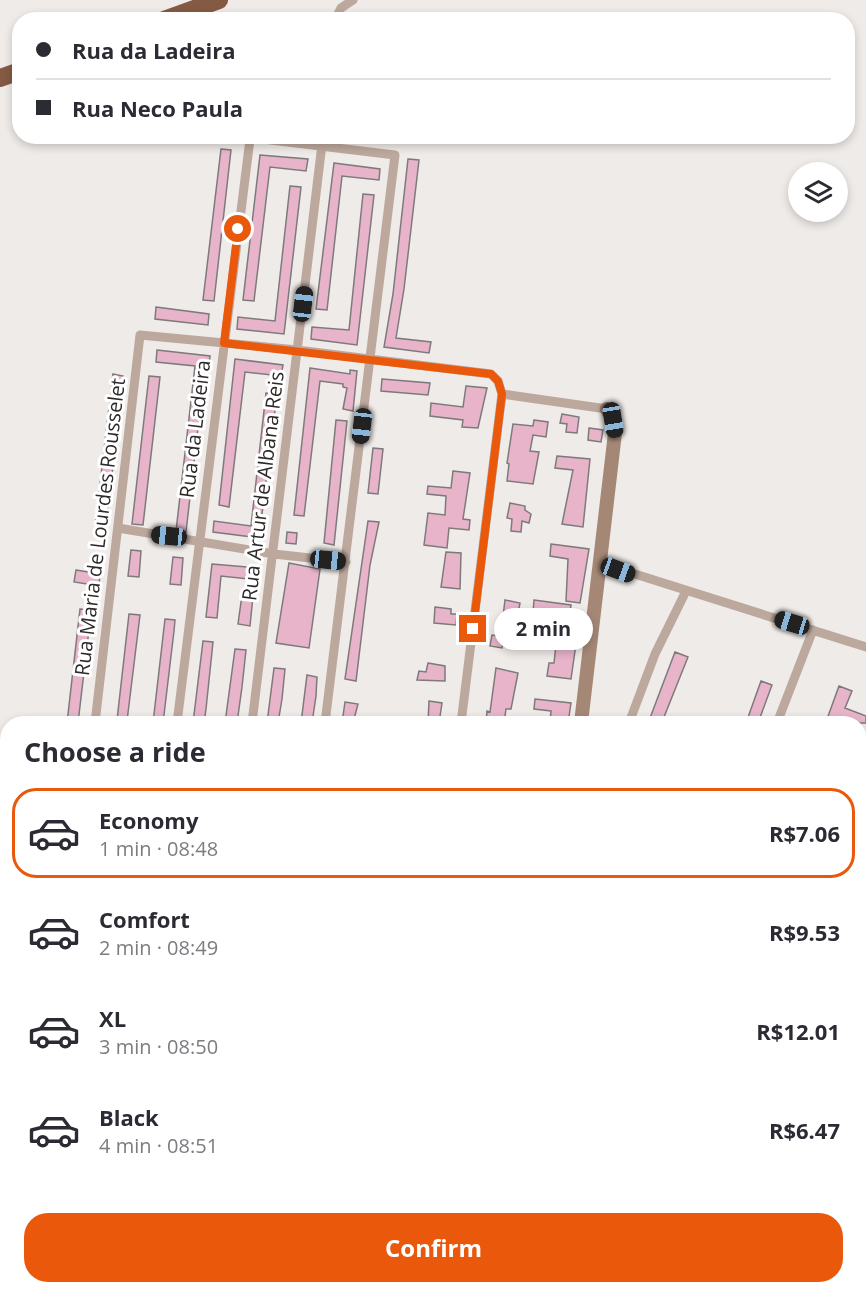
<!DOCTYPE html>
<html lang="en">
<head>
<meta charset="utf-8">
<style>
  body { margin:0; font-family:"Open Sans",sans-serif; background:#f2f2f3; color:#2b2b33; height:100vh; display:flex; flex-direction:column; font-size:22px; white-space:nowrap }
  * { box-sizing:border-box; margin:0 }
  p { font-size:20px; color:#7c7c81 }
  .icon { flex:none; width:33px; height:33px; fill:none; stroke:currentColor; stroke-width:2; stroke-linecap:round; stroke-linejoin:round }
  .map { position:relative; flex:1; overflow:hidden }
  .details { position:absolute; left:0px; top:716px; width:867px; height:578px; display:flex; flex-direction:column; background:#fff; border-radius:24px 24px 0 0; box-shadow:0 3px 9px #0003 }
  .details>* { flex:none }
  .guide { position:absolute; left:12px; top:12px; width:843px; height:132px; border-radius:24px; box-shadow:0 3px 9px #0003; display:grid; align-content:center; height:132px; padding:0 24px; background:#fff }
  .buttons { position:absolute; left:788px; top:162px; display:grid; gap:12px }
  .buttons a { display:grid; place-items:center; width:60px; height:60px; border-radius:50%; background:#fff; box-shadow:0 3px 9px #0003; font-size:30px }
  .end { position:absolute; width:27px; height:27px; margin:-14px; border:8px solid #ea580c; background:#fff; box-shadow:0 0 0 3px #fff }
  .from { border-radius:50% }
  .bubble { position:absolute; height:42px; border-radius:21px; background:#fff; box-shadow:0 3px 9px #0003; font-size:20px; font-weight:700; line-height:42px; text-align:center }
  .car { position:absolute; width:18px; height:36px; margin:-18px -9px; border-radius:8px; box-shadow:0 0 4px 2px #0007; background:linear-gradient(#222 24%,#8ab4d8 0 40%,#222 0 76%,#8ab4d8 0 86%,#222 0) }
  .guide b { display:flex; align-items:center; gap:21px; height:57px; font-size:22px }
  .guide b+b { border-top:2px solid #e1e1e2 }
  .guide i { width:15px; height:15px; background:#2b2b33 }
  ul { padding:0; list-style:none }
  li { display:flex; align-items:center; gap:18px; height:90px; margin:0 12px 9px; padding:0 12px; border:3px solid transparent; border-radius:24px }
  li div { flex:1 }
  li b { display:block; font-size:22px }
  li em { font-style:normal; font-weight:700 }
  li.active { border-color:#ea580c }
  li>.icon { width:54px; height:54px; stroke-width:1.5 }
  h2 { padding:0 24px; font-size:27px; line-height:72px }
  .button { display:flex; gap:12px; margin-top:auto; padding:12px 24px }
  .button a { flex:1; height:69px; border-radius:24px; background:#ea580c; color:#fff; font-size:24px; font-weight:700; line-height:69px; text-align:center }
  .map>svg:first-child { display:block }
  .building { fill:#e7b4ca; stroke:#7e7a7c; stroke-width:1.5 }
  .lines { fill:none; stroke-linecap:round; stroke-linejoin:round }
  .street { stroke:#bda89d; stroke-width:9 }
  .secondary { stroke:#a58776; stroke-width:14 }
  .highway { stroke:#845a43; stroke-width:18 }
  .route { stroke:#ea580c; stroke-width:8 }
  .labels { text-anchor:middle; stroke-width:6; stroke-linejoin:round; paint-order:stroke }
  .street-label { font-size:20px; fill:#2c2a29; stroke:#fff }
</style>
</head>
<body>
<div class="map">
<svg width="866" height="1292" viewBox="0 0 866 1292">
  <rect width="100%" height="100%" fill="#efebe8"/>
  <path class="building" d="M221,149L231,150L214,301L203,300Z
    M260,155L308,159L306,171L270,167L254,301L243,300Z
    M408,159L419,160L404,289L396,338L431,342L429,353L384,347L393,294Z
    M334,163L380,169L379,180L342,176L327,310L316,309Z
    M290,186L301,187L284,334L237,329L238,317L275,321Z
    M363,194L374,195L357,345L311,339L312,327L349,330Z
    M156,307L209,314L208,325L155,319Z
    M157,350L210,356L209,367H205L186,532L176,531L195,366L156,362Z
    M235,359L283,365L281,376L245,372L229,507L219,505Z
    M310,368L350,374V370L357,371L353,411L343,409L347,388L343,387V384L320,381L304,516L294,515Z
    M113,374L123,376L106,528L95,526Z
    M149,376L160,377L143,525L132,524Z
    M382,379L430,383L428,395L381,391Z
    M466,386L487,388L478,428L462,427L463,420L430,416L431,403L463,407Z
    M266,393L277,394L259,538L213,532L214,521L251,526Z
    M562,414L579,417L577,433L566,432L567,424L560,423Z
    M336,420L347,421L334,545L324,543Z
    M534,420L548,422L546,437L533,435L530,451L539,452L533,484L507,481L509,464L507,463L513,424L533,426Z
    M589,428L603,430L601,442L588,440Z
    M373,448L383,449L378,494L368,493Z
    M557,456L590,459L583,527L562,524L573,470L555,468Z
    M453,471L470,473L463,519L470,520L469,530L449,528L447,548L424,545L428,513L445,515L446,496L427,494L428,486L451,488Z
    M510,503L525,506V510L531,514L529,523L522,521L521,532L511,531L512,519L507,518Z
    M368,521L379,522L370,565L356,681L345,679Z
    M287,532L297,533L296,544L286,543Z
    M551,544L589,549L580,603L566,601L568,559L550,556Z
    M131,550L141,551L139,577L128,576Z
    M446,552L461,553L460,589L441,587Z
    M173,557L183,558L181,585L170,584Z
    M289,563L320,569L309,648L276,643Z
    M212,564L259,568L258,580L221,576L217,618L206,617Z
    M76,570L100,574L99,586L74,582Z
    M242,595L253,596L250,626L238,624Z
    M505,600L520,603L514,635L501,633Z
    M534,600L571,605L568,628L578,630L571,679L547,676L549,663H554L557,635L544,633L546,613L533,612Z
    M435,607L451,609V614H457L456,625L434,623Z
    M80,609L91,610L90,621L78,723H67Z
    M129,614L140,615L127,721L117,720Z
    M165,619L175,620L174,631L163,723H153Z
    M492,635L504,637L502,648L490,646Z
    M203,641L213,642L206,709L204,723H193Z
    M235,649L246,650L242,687L237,723H225Z
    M675,652L688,657L662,722L650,718Z
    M428,663L445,666V681L417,680L419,671L426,672Z
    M274,668L285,669L282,699L278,723H267Z
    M496,668L518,673L511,709H506L504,723H486L487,711L490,712Z
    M307,675L317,677L316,696L312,723H301Z
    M761,681L772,685L758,723H746Z
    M839,686L852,691L845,708L866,716V723H838L827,719Z
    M535,699L571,703L568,723H550L551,711L534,709Z
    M429,701L442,703L439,723H428Z
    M345,702L358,704L353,723H342Z"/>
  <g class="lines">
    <path class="street" d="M335,20L341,8L353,0
      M237,136L395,155L325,723
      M118,528L274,554L346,562
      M600,563L866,647
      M95,723L140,335L297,350L491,374L498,381L502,394L607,409
      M177,723L250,139
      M252,723L323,136
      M461,723L502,394
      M629,723L655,654L686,591
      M777,723L813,630
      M860,890L866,872
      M860,913L866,916
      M0,1026L8,1027
      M0,1086L8,1057
      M860,1117L866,1120
      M860,1267L866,1249
      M521,1286L555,1290
      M596,1286L613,1292
      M114,1292L115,1286
      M260,1292V1286
      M396,1292L397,1286
      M705,1292L708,1286
      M850,1292L853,1286"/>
    <path class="secondary" d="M581,723L615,433L613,420L607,409
      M517,1292V1286"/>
    <path class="highway" d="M164,20L219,0
      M0,78L20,71"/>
  </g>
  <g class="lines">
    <path class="route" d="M238,229L224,343L491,374L498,381L502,394L473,629"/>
  </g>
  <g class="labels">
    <g class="street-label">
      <text transform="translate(195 429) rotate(-83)" y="7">Rua da Ladeira</text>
      <text transform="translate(263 486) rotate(-83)" y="7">Rua Artur de Albana Reis</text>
      <text transform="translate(100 527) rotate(-83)" y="7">Rua Maria de Lourdes Rousselet</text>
    </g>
  </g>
</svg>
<div class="buttons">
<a><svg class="icon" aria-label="layers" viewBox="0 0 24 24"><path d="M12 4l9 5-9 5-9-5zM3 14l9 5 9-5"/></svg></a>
</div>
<i class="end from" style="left:238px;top:229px"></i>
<i class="end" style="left:473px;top:629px"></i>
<div class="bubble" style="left:494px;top:608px;width:99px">2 min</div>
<i class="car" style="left:303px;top:304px;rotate:7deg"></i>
<i class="car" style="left:613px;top:420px;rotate:171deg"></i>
<i class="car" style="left:362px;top:426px;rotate:187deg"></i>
<i class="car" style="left:169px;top:536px;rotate:276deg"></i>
<i class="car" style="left:328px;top:560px;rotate:96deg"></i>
<i class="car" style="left:618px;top:570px;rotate:110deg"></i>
<i class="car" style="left:792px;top:623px;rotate:287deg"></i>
<div class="guide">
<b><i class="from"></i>Rua da Ladeira</b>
<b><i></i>Rua Neco Paula</b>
</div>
<section class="details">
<h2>Choose a ride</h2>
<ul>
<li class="active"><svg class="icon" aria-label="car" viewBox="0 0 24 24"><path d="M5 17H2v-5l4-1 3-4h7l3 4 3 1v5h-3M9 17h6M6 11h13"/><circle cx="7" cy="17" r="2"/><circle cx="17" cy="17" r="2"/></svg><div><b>Economy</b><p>1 min · 08:48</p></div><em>R$7.06</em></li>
<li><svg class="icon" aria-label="car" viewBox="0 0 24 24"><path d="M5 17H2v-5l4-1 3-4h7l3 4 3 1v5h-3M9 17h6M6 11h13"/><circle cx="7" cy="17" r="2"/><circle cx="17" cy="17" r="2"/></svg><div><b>Comfort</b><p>2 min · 08:49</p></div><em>R$9.53</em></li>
<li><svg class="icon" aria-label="car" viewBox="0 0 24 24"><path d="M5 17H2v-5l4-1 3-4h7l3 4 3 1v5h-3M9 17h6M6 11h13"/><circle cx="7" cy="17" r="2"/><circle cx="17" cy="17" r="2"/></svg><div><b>XL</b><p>3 min · 08:50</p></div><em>R$12.01</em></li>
<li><svg class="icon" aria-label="car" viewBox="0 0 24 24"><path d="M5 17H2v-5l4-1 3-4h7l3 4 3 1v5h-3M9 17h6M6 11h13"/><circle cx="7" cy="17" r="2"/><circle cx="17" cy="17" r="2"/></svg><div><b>Black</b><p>4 min · 08:51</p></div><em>R$6.47</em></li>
</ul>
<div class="button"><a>Confirm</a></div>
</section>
</div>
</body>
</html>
